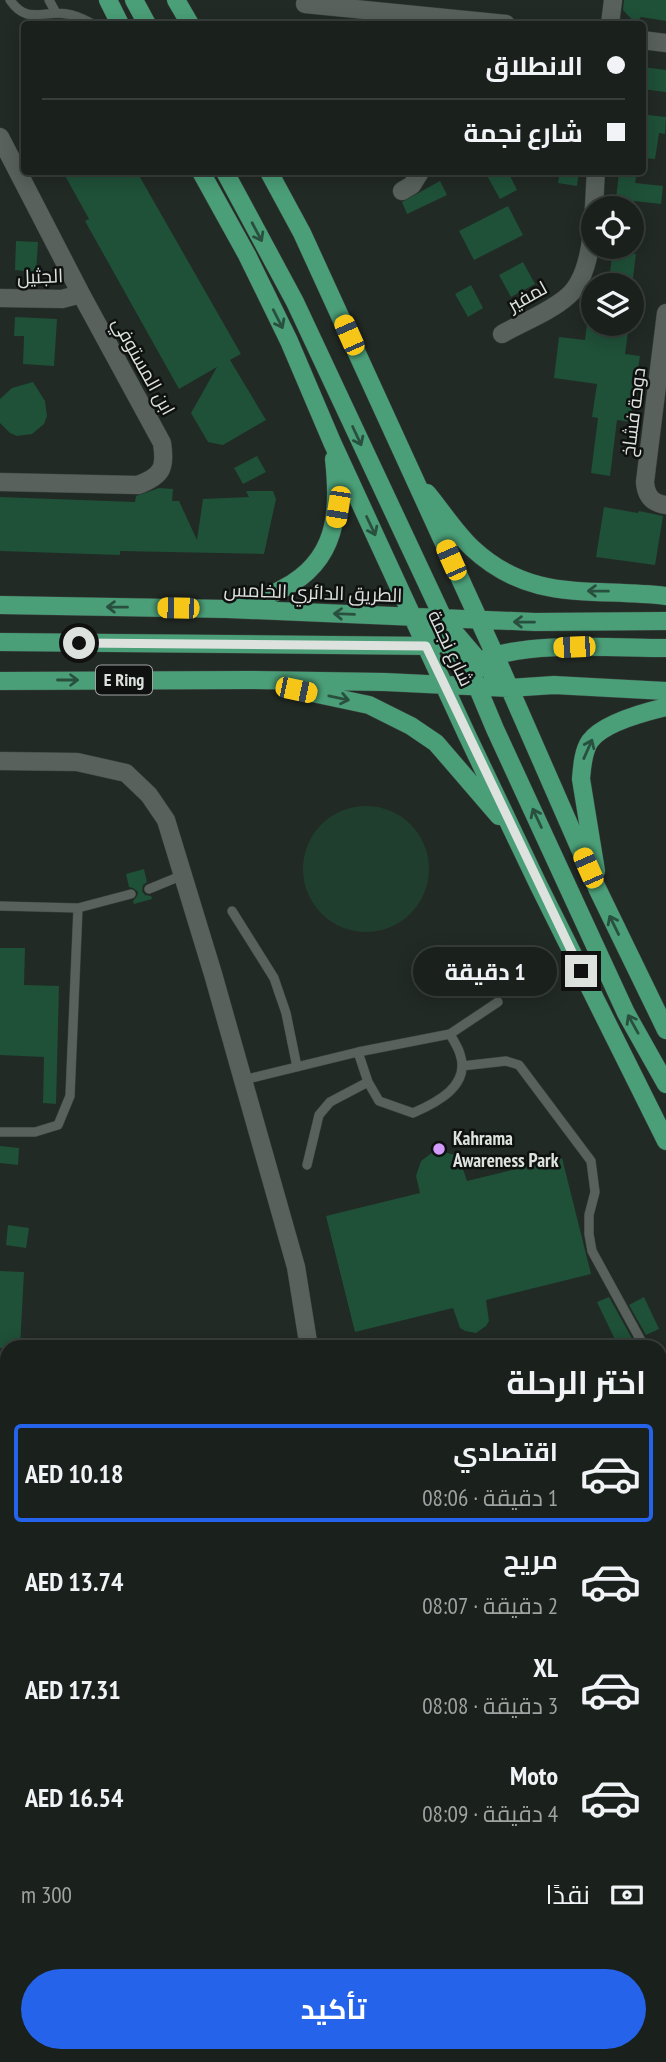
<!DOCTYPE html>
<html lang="ar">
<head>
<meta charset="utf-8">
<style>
  body { margin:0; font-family:"PT Sans Narrow",Cairo,sans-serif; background:#272d29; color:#f1f3f6; direction:rtl; height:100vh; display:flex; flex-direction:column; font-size:26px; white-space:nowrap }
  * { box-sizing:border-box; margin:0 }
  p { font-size:23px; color:#9fa3a3 }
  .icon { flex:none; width:38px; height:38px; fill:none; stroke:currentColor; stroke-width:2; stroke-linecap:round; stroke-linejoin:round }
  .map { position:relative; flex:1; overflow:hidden; direction:ltr }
  .panel { position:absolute; left:0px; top:1340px; width:667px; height:723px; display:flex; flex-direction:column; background:#1a201c; border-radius:21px 21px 0 0; box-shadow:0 4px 18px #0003,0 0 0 2px #383e3b; direction:rtl }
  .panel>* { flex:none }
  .guide { position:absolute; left:21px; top:21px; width:625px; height:154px; border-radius:7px; box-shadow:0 4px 18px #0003,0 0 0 2px #383e3b; direction:rtl; display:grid; align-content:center; height:154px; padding:0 21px; background:#1a201c }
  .buttons { position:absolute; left:581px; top:196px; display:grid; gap:14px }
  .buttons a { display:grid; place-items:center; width:63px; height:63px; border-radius:50%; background:#1a201c; box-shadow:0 4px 18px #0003,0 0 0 2px #383e3b; font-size:35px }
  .end { position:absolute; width:32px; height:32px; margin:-16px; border:9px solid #dde2df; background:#111; box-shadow:0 0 0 4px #111 }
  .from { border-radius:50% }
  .bubble { position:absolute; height:49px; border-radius:24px; background:#1a201c; box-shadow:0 4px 18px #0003,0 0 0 2px #383e3b; font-size:23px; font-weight:700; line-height:49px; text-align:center; direction:rtl }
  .car { position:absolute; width:21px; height:42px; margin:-21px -10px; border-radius:9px; box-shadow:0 0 5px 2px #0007; background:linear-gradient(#f5c518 24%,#345 0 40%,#f5c518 0 76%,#345 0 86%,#f5c518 0) }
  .guide b { display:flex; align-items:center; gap:24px; height:66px; font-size:26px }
  .guide b+b { border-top:2px solid #383e3b }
  .guide i { width:18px; height:18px; background:#f1f3f6 }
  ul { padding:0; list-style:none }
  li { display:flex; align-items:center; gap:21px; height:98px; margin:0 14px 10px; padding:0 7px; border:4px solid transparent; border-radius:7px }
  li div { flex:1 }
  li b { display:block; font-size:26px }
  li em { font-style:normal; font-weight:700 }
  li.on { border-color:#2563eb }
  li>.icon { width:63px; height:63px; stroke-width:1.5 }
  h2 { padding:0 21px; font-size:32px; line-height:84px }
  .pay { display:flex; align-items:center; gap:18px; height:77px; padding:0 21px; font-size:26px }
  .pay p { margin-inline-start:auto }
  .cta { display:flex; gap:14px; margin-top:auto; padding:14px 21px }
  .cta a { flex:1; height:80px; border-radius:42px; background:#2563eb; color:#fff; font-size:28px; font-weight:700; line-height:80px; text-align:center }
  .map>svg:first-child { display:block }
  .green { fill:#203e2e }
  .building { fill:#1f5038 }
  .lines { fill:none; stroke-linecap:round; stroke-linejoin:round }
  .lane-casing { stroke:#3d4440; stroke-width:10 }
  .street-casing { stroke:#3d4440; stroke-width:19 }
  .primary-casing { stroke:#3d4440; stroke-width:19 }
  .lane { stroke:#58615c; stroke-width:9 }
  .street { stroke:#58615c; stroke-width:18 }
  .primary { stroke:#4a9e78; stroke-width:18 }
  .oneway { stroke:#29503e }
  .route { stroke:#dde2df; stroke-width:9 }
  .poi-dot { fill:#d39cfc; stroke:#0e110f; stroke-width:2.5 }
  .labels { text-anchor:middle; stroke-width:5; stroke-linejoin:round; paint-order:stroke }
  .shield { fill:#0e110f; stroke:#9fa3a1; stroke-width:2 }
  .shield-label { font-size:18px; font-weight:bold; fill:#dde2df }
  .street-label { font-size:19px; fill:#dde2df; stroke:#0e110f }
  .poi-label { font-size:19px; font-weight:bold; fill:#dde2df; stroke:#0e110f; text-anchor:start }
</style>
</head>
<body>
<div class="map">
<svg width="666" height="2062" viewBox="0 0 666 2062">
  <rect width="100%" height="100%" fill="#222a25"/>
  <path class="green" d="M303 869a63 63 0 1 1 126 0a63 63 0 1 1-126 0Z"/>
  <path class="building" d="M624,0H666V21L641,17L635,23L623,10Z
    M642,67L666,70V92L642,89Z
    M648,115L666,117L665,134L659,133L655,159L643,158Z
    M63,172H137L241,354L230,360L266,420L223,445L208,442L191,413L217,367L179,389L85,221L89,219Z
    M485,172H508L517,190L500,199Z
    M560,172H579L577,186L558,183Z
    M619,172H637L635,183L663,186L661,204L634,201L633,208H615Z
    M440,181L447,195L407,214L402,202Z
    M508,206L523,235L474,260L459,231Z
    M16,241L38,242L36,272L15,270Z
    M613,251L636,254L632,285H608Z
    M523,262L535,284L511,297L499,275Z
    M471,285L483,308L468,317L455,294Z
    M15,317L57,319L54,366L23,364L24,336H14Z
    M587,324H629L625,354L640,356L630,422L617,420L610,476L591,473L598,418L592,417L597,384L554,378L559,337L585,340Z
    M33,382L45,401L47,416L44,424L32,434L17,436L10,433L0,423V399L12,388Z
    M257,456L266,472L243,484L234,468Z
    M159,488L173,489L172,501H179L197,540L203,499L249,497L246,491H273L276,499L264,554L120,551V555L0,551V497L135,502L136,496Z
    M604,507L638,513L639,511L663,516L655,565L596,557Z
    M144,869L147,882L143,885L142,891L145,895L151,896L152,899L134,904L133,901L137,896L138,892L133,888L129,887L126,874Z
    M0,948H25L24,985L59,986L56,1104L43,1103L44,1057L0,1055Z
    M0,1146L19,1148L18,1165L0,1163Z
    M440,1151L455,1155L460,1160L467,1181L562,1158L591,1274L486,1300L489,1321L486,1326L476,1333L465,1331L460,1328L453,1308L355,1332L326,1216L420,1193L416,1176L421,1161L433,1152Z
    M8,1225L29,1228L26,1248L6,1245Z
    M0,1271L24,1272L20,1348H0Z
    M609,1297L634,1342L622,1348H619L597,1302Z
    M644,1297L659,1329L646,1335L629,1305Z"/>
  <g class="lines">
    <defs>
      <path id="lane" d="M10,0C27,25 42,10 67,14C76,15 85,20 93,24
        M49,0L56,13
        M149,889L183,875
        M0,906L78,908L131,894
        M232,911L274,978L286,1013L297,1067
        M450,1034L498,1002
        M462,1066L506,1061L519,1065L591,1161L595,1192L589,1215V1234L592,1251L645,1348
        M243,1080L358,1052L450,1034C453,1040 458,1047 460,1054C471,1086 436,1103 413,1113L379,1101L368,1082L358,1052
        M0,1132H35L58,1125L70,1096L78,908
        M307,1165L319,1115L330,1102L368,1082
        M0,1566H7"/>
      <path id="street" d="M305,4L506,24
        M610,24L613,0
        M642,40L666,43
        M0,137L81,294L162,443C166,468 162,476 138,485L0,482
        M402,191L412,185L420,172
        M0,298L62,299L81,294
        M666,313L645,482C646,496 652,503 666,505
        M502,334C523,322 550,312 568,296C596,272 593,206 596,172
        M0,761L77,762L126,773L149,795L166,820L213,974L296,1267L309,1348
        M660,1396L666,1393
        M660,1424L666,1422
        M0,1443H7
        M660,1548L666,1544
        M660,1789L666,1801
        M0,1849H7
        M660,1923L666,1921
        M143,2056V2062
        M465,2056L466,2062
        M26,2062V2056
        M603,2062L609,2061"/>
      <path id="primary" d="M108,0L120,24
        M134,0L147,24
        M176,0L190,24
        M201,172L247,255L289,341L332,442L467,735L538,884L666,1141
        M225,172L295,302L444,620L479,661L504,683
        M269,172L302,233L495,655L597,888L666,1030
        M427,493C442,511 455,532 472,548C532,604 592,587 666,596
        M0,605L228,609L535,622L666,621
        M238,606C253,601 270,596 284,588C337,560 340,513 334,459
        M416,620L458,654L469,667L495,729L626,1013L666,1084
        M0,642L434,646
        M485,659C531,641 615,648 666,648
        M0,681L248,680L385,682L509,688L554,685L666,691
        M289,688L369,705L411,726L436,743L499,816
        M596,871L581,779C582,767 583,751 590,741C603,723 645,712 666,707"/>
    </defs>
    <use href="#lane" class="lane-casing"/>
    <use href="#street" class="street-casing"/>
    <use href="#primary" class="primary-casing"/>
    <use href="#lane" class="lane"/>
    <use href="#street" class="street"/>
    <use href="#primary" class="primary"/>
  </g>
  <defs><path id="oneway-shaft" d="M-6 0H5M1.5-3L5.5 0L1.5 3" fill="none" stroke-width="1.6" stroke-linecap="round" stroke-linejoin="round" transform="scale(1.75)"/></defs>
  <g class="oneway">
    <use href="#oneway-shaft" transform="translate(257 232) rotate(62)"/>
    <use href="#oneway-shaft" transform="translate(278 319) rotate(63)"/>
    <use href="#oneway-shaft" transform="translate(357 436) rotate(65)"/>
    <use href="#oneway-shaft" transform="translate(371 526) rotate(65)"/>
    <use href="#oneway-shaft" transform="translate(598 591) rotate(-179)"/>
    <use href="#oneway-shaft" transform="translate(117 607) rotate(-179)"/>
    <use href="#oneway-shaft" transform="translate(344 614) rotate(-178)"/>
    <use href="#oneway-shaft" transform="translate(524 622) rotate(-179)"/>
    <use href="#oneway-shaft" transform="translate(68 680)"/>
    <use href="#oneway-shaft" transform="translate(339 698) rotate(12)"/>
    <use href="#oneway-shaft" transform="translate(588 749) rotate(-66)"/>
    <use href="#oneway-shaft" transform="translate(537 818) rotate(-115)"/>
    <use href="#oneway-shaft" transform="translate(614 925) rotate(-116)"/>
    <use href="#oneway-shaft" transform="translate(633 1024) rotate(-119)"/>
  </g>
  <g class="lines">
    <path class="route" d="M79,643L426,646L581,971"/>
  </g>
  <circle class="poi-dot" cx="439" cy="1149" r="7"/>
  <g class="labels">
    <rect class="shield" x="96" y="665.5" width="56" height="29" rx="5"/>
    <g class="shield-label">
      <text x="124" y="686">E Ring</text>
    </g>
    <g class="street-label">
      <text transform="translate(40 276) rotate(-2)" y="7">الجثيل</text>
      <text transform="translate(527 296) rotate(-29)" y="7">لمفير</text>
      <text transform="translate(144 366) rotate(61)" y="7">ابن المستوفي</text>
      <text transform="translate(633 412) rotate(-83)" y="7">دوحة فشاخ</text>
      <text transform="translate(313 592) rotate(2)" y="7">الطريق الدائري الخامس</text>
      <text transform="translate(451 648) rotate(65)" y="7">شارع نجمة</text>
    </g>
    <g class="poi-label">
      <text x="453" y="1145">Kahrama<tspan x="453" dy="22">Awareness Park</tspan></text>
    </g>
  </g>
</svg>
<div class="buttons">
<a><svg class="icon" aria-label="locate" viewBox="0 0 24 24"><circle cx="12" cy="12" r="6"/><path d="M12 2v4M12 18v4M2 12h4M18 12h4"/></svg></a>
<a><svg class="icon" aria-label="layers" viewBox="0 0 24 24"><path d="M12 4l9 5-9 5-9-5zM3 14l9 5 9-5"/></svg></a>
</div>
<i class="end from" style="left:79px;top:643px"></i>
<i class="end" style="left:581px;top:971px"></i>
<div class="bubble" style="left:413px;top:947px;width:144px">1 دقيقة</div>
<i class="car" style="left:349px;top:335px;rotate:336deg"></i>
<i class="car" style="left:338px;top:507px;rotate:189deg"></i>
<i class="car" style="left:451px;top:560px;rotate:336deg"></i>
<i class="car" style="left:178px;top:608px;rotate:271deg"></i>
<i class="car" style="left:574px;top:647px;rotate:268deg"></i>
<i class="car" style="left:296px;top:690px;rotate:102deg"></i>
<i class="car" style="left:588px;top:868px;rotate:336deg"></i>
<div class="guide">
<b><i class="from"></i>الانطلاق</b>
<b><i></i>شارع نجمة</b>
</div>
<section class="panel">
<h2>اختر الرحلة</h2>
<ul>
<li class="on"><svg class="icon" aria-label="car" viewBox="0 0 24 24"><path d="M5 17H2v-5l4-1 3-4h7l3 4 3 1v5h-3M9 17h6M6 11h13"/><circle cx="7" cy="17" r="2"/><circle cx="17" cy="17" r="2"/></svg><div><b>اقتصادي</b><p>1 دقيقة · 08:06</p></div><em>AED 10.18</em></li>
<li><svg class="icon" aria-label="car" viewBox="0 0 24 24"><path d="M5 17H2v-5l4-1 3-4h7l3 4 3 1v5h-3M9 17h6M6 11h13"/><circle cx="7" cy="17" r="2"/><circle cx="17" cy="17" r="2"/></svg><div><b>مريح</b><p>2 دقيقة · 08:07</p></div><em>AED 13.74</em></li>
<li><svg class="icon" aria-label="car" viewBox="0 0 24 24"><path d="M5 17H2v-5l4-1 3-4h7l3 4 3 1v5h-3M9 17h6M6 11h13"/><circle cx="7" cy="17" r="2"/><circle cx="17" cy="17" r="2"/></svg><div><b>XL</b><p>3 دقيقة · 08:08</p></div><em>AED 17.31</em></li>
<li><svg class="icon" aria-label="car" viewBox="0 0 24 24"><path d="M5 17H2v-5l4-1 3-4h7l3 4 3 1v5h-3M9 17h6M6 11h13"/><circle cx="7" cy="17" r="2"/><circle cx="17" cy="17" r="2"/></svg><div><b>Moto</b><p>4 دقيقة · 08:09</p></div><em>AED 16.54</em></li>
</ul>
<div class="pay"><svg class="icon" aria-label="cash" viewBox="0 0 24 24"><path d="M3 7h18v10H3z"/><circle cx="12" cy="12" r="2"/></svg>نقدًا<p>300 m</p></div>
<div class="cta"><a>تأكيد</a></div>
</section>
</div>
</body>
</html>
